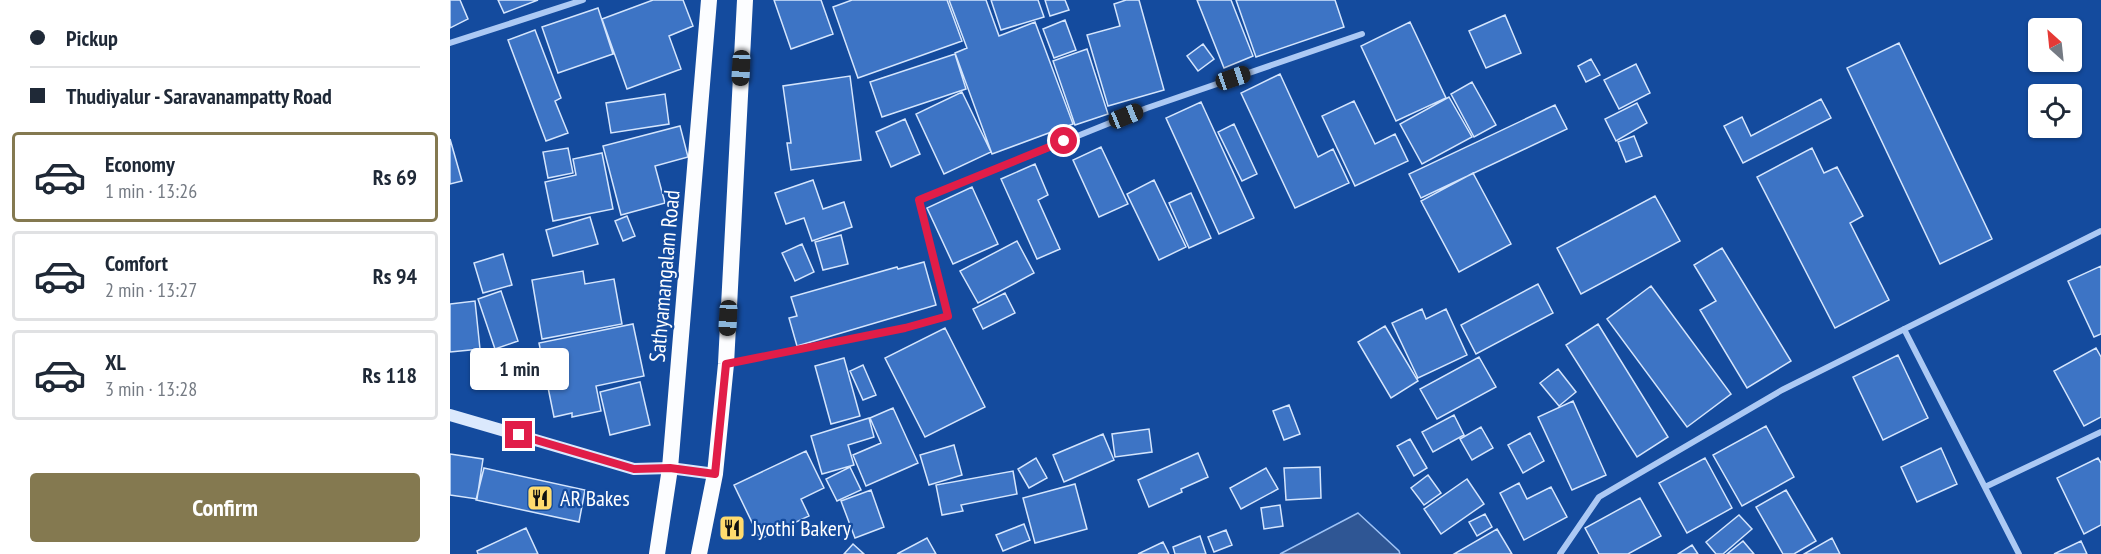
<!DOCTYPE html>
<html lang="en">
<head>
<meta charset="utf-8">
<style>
  body { margin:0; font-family:"PT Sans Narrow",sans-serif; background:#f6f6f7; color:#1f2937; height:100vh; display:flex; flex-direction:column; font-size:22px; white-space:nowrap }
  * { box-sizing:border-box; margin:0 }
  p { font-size:20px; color:#747a83 }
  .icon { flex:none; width:33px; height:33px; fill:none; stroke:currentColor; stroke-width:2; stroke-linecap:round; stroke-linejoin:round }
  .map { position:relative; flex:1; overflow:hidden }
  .details { display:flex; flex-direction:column; background:#fff; width:450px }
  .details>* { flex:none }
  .hud { display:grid; align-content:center; height:132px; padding:0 30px; background:#fff }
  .needle { width:39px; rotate:333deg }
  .fabs { position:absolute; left:1578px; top:18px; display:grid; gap:12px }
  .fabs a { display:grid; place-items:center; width:54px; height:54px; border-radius:6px; background:#fff; box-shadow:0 2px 4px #0004; font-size:30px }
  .end { position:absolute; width:27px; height:27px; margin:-14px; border:8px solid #e11d48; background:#fff; box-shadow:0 0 0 3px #fff }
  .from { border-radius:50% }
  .bubble { position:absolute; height:42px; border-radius:6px; background:#fff; box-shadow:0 2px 4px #0004; font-size:20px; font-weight:700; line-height:42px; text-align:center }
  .car { position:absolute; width:18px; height:36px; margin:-18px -9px; border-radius:8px; box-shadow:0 0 4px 2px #0007; background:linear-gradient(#222 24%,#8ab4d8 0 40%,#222 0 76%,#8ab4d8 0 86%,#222 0) }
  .hud b { display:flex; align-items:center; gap:21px; height:57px; font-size:22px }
  .hud b+b { border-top:2px solid #e0e1e3 }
  .hud i { width:15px; height:15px; background:#1f2937 }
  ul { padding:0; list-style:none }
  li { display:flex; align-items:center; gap:18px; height:90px; margin:0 12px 9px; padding:0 18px; border:3px solid #e0e1e3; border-radius:6px }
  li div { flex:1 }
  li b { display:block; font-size:22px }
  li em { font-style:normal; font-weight:700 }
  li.selected { border-color:#847950 }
  li>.icon { width:54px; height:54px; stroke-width:1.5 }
  .button { display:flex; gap:12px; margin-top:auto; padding:12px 30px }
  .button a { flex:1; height:69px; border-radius:6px; background:#847950; color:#fff; font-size:24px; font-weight:700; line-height:69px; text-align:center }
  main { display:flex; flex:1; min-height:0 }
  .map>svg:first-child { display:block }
  .water { fill:#2f5694; stroke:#9ec3f6; stroke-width:1.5 }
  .building { fill:#3d74c5; stroke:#d4e5fd; stroke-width:1.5 }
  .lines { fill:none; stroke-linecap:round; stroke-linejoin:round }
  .minor { stroke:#acc9f4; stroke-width:6 }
  .secondary { stroke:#dbe9fd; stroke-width:12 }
  .trunk { stroke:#fcfdff; stroke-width:16 }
  .route { stroke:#e11d48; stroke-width:8 }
  .labels { text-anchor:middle; stroke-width:4.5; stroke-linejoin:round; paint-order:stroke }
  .street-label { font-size:22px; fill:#fff; stroke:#144b9e }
  .poi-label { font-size:22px; fill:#fff; stroke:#144b9e; text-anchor:start }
</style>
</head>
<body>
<main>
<section class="details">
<div class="hud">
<b><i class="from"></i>Pickup</b>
<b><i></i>Thudiyalur - Saravanampatty Road</b>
</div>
<ul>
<li class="selected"><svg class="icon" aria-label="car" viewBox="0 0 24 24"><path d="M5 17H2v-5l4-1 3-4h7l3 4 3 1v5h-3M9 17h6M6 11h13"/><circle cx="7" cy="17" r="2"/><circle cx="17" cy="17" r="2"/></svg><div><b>Economy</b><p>1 min · 13:26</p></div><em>Rs 69</em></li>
<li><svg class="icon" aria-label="car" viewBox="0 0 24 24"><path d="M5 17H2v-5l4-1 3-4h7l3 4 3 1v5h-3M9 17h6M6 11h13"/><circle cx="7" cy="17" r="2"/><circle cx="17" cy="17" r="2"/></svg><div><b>Comfort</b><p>2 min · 13:27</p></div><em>Rs 94</em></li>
<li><svg class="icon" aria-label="car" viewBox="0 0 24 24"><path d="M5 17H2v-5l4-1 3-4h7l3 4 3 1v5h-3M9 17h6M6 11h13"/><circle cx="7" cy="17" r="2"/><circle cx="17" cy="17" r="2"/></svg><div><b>XL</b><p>3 min · 13:28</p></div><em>Rs 118</em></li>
</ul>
<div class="button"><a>Confirm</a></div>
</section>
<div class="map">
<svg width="1651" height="554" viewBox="0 0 1651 554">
  <rect width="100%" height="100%" fill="#144b9e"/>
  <path class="water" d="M908,513L949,551L950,554H830Z"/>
  <path class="building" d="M0,0H10L18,19L0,28Z
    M48,0H88L54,13Z
    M203,0H233L243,26L219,36L231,69L177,89L152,19Z
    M324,0H371L383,34L341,49Z
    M402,0H497L512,41L408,78L383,7Z
    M499,0H536L549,36L585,22L623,124L542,154L505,53L517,48Z
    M541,0H588L594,17L551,30Z
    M595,0H615L619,10L600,16Z
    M676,0H689L714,90L658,106L637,35L670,26L664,4Z
    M747,0H781L803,56L774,68Z
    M786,0H885L894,27L806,57Z
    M148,8L163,54L108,73L92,27Z
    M1055,15L1071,53L1036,68L1019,31Z
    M615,20L626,50L604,58L593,29Z
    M960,22L996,98L946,121L911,46Z
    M85,30L111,98L105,101L118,133L96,141L58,40Z
    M1449,43L1542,239L1490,264L1397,68Z
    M753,44L764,59L748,71L737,56Z
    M637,49L658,114L625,125L603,61Z
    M505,54L516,89L432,117L420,82Z
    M1141,59L1150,75L1136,82L1128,66Z
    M1186,64L1200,93L1169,109L1154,80Z
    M830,74L868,157L883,149L899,183L845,208L791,93Z
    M400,76L411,160L341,170L337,143H341L333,86Z
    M1022,82L1046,125L1024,137L1001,94Z
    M512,92L541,152L494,174L466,114Z
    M215,94L219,124L161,133L156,103Z
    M999,97L1022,137L972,164L950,124Z
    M1371,99L1381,118L1293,163L1274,126L1292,117L1301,136Z
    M904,101L925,144L945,134L958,161L905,186L872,116Z
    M751,102L804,218L769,234L716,118Z
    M1187,103L1197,123L1166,141L1155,119Z
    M1105,105L1117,129L971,198L959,174Z
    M455,119L470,154L441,167L426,132Z
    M784,124L807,174L792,181L768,132Z
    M230,126L238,157L205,166L215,203L171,215L153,146Z
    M1184,136L1192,156L1176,162L1168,142Z
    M0,139L12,181L0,184Z
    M651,147L678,204L649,217L623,160Z
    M118,148L123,173L98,178L93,152Z
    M1362,148L1374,173L1387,167L1413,216L1400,223L1439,300L1385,328L1307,177Z
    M152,153L163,209L103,221L95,182L126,175L123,159Z
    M585,164L598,195L588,200L610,249L587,259L551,179Z
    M1023,173L1061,244L1009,272L971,201Z
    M363,180L373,209L394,202L402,227L362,241L354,218L336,224L325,193Z
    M704,180L736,247L709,260L677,194Z
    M522,187L548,244L503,264L477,208Z
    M741,193L761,238L739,248L719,203Z
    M1205,196L1230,241L1131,294L1107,248Z
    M177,216L185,236L173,241L165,221Z
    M140,217L148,244L103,256L96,230Z
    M391,235L398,264L373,270L365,242Z
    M567,241L584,273L528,303L510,271Z
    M352,244L364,272L345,281L332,253Z
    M1272,248L1341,361L1297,388L1250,310L1266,301L1244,265Z
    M53,254L62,285L33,293L24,263Z
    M474,262L486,305L347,346L339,318L347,316L341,297L447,267L448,269Z
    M1651,266V334L1644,337L1618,281Z
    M133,271L135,284L164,279L172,324L92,339L82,280Z
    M1088,284L1103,313L1026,354L1011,325Z
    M1201,286L1281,394L1237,427L1157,319Z
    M51,291L68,341L45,349L28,299Z
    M555,293L565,313L533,329L523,309Z
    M25,301L30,349L0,352V304Z
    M972,309L976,319L996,309L1017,355L968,378L942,323Z
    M183,324L194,376L146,386L151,411L122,417V413L104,417L89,343Z
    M1148,324L1218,437L1187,457L1116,345Z
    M935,326L968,381L941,398L908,342Z
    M495,328L535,407L475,437L435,358Z
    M1646,348L1651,357V417L1634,426L1604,371Z
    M83,352L85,379L39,382L37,355Z
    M1448,355L1478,418L1433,440L1403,377Z
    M1029,357L1046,387L987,419L970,389Z
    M394,358L410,416L381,424L365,366Z
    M413,365L426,395L413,400L400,371Z
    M1108,369L1126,392L1109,406L1090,383Z
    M190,382L200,425L160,435L150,392Z
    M1123,401L1156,475L1122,490L1088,417Z
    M839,405L850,434L834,440L823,411Z
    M443,408L468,463L416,486L403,455L431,443L420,418Z
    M1004,415L1014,435L983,452L972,432Z
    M419,418L424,437L398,445L404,465L372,474L361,436Z
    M1316,426L1344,477L1292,506L1263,455Z
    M1031,427L1043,448L1022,460L1010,439Z
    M699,429L702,452L665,457L662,434Z
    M1080,433L1094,461L1073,473L1058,445Z
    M653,434L664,460L614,482L603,455Z
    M960,439L977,468L964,476L947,446Z
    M504,445L512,475L479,485L470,455Z
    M1491,448L1507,484L1467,502L1451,467Z
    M356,451L374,488L351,499L359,516L310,539L284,485Z
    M748,453L758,477L731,489L732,492L699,507L688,480Z
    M0,454L33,459L27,499L0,495Z
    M586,458L597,478L579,488L568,469Z
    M1255,458L1282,508L1237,533L1209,483Z
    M1648,458L1651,463V525L1634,534L1607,478Z
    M400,467L411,490L387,501L376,479Z
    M870,467L871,498L836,500L834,468Z
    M34,468L135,490L129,522L26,500Z
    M816,468L828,489L791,509L780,488Z
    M563,471L567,494L511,505L513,511L492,515L486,485Z
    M978,475L991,493L974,505L961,488Z
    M1017,479L1034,504L991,534L974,509Z
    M1069,483L1077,499L1101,487L1117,517L1074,540L1050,493Z
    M625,484L637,529L585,543L573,498Z
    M421,490L434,527L405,538L391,501Z
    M1336,490L1366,541L1344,554H1333L1306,507Z
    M1190,498L1211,536L1178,554H1149L1135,528Z
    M830,505L833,526L814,529L811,508Z
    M1035,514L1042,527L1027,536L1019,522Z
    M1289,515L1302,529L1273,554H1266L1256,542Z
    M574,524L580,540L553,551L546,535Z
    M76,528L88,554H28L27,551Z
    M1047,529L1062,554H1004Z
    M776,530L782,545L764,552L758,537Z
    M750,536L756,554H725L723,547Z
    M477,538L486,554H447Z
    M1382,538L1390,554H1354Z
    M1293,541L1304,554H1277Z
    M1631,541L1637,554H1604Z
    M713,542L719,554H688Z
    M403,544L414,554H394Z
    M1242,545L1248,554H1228Z"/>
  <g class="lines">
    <path class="minor" d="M0,43L133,0
      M1454,329L1569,554
      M276,364L455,328L498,316L469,200L697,108L912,34
      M1535,487L1651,432
      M1110,554L1149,497L1332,390L1651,231"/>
    <path class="secondary" d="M0,415L184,469L220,468L265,474"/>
    <path class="trunk" d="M207,554L220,468L259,0
      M249,554L265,474L276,364L295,0"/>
  </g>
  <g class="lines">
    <path class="route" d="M69,435L184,469L220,468L265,474L276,364L455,328L498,316L469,200L614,141"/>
  </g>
  <defs>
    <symbol id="restaurant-square" viewBox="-11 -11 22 22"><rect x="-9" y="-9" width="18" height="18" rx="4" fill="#ffdb6e" stroke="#144b9e"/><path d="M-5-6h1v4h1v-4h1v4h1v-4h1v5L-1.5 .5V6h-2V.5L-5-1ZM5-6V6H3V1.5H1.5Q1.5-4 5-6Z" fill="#111"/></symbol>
  </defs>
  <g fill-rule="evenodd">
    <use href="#restaurant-square" x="75" y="483" width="30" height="30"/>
    <use href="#restaurant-square" x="267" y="513" width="30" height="30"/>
  </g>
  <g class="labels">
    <g class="street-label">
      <text transform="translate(214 276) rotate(-85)" y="8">Sathyamangalam Road</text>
    </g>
    <g class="poi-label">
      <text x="110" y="506">AR Bakes</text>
      <text x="302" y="536">Jyothi Bakery</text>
    </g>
  </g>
</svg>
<div class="fabs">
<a><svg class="needle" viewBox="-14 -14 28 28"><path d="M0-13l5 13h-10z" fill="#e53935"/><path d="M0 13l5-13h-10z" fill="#747a83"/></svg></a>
<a><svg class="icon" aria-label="locate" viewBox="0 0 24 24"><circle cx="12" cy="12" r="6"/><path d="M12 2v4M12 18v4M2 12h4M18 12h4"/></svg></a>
</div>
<i class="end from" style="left:614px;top:141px"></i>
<i class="end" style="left:69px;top:435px"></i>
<div class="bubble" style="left:20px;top:348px;width:99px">1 min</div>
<i class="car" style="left:291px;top:68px;rotate:183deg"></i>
<i class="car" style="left:783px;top:78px;rotate:71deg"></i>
<i class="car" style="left:676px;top:116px;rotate:68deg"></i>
<i class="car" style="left:278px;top:318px;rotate:183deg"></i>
</div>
</main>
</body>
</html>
